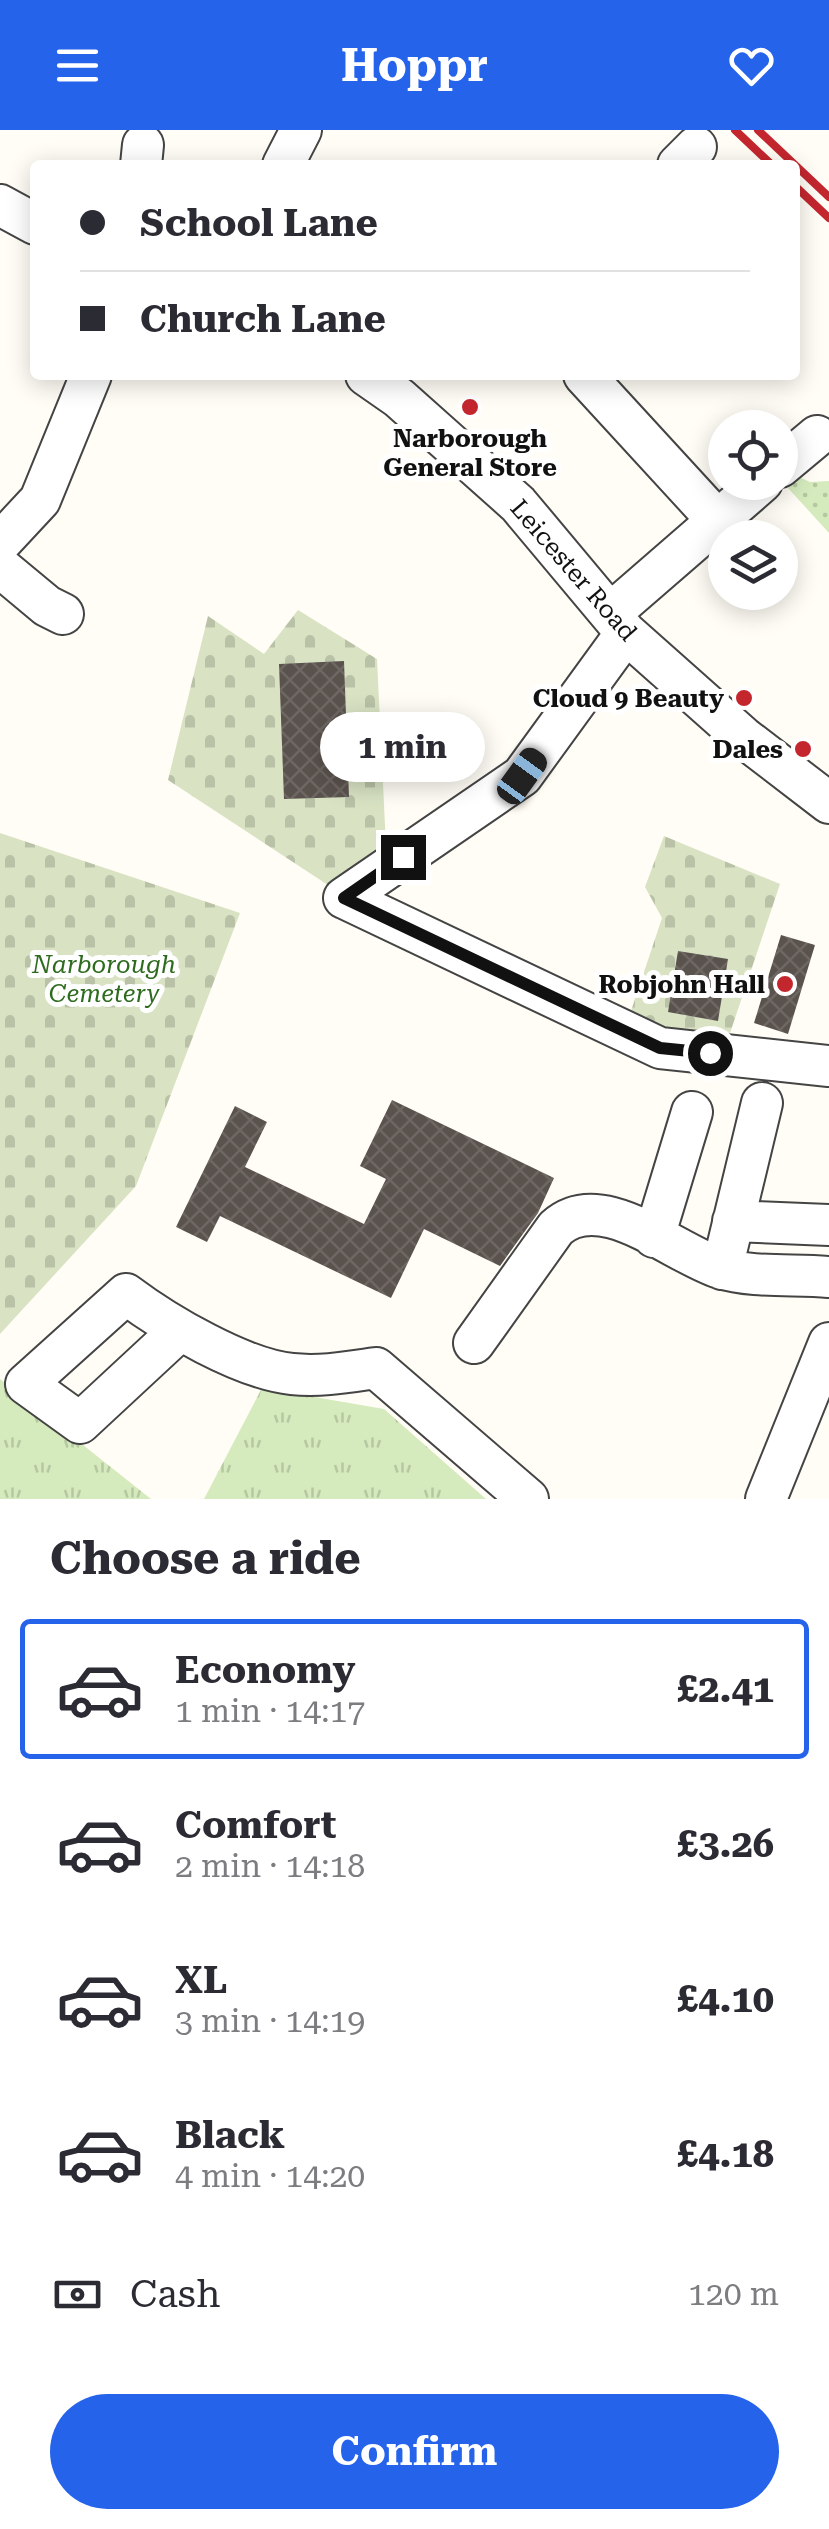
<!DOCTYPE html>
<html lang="en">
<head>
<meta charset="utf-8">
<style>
  body { margin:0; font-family:"Roboto Serif",serif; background:#f2f2f3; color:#2b2b33; height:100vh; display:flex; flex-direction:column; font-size:38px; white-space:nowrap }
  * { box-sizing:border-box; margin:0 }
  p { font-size:32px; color:#7c7c81 }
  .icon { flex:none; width:55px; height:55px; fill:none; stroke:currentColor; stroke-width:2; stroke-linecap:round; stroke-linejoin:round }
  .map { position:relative; height:1369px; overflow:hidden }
  .sheet { display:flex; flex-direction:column; background:#fff; flex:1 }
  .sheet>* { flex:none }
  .guide { position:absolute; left:30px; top:30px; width:770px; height:220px; border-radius:10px; box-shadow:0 5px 25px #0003; display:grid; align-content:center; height:220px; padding:0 50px; background:#fff }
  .fabs { position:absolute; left:708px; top:280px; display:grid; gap:20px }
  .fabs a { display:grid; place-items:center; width:90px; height:90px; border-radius:50%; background:#fff; box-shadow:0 5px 25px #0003; font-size:50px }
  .end { position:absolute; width:45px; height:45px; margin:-22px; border:12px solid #111; background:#fff; box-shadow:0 0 0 5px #fff }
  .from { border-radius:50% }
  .bubble { position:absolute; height:70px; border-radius:35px; background:#fff; box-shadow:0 5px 25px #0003; font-size:32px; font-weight:700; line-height:70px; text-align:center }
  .car { position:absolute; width:30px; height:60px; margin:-30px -15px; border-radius:12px; box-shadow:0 0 8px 2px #0007; background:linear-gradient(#222 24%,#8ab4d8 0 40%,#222 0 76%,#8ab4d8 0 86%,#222 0) }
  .guide b { display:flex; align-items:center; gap:35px; height:95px; font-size:38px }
  .guide b+b { border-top:2px solid #e1e1e2 }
  .guide i { width:25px; height:25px; background:#2b2b33 }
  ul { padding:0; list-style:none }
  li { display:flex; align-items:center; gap:30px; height:140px; margin:0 20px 15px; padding:0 30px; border:5px solid transparent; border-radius:10px }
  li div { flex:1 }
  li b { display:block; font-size:38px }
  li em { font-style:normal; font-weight:700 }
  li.active { border-color:#2563eb }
  li>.icon { width:90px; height:90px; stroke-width:1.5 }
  h2 { padding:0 50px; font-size:45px; line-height:120px }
  .pay { display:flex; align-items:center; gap:25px; height:110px; padding:0 50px; font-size:38px }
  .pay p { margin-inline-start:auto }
  .primary-button { display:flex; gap:20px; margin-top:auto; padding:20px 50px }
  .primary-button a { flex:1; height:115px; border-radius:60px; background:#2563eb; color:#fff; font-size:40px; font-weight:700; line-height:115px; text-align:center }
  header { display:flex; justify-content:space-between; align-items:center; height:130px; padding:0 50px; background:#2563eb; color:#fff; font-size:45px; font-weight:700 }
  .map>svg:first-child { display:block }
  .grass { fill:url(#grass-tufts) }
  .cemetery { fill:url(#cemetery-stones) }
  .garden { fill:url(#garden-dots) }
  .building { fill:url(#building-cross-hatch) }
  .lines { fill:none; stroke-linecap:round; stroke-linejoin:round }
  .minor-casing { stroke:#444; stroke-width:44 }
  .minor { stroke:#fff; stroke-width:40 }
  .rail { stroke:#c4262e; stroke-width:8 }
  .route { stroke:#111; stroke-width:12 }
  .poi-dot { fill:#c4262e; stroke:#fff; stroke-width:4 }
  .labels { text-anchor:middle; stroke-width:10; stroke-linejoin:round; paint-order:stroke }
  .poi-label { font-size:25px; font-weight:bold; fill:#111; stroke:#fff; text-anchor:end }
  .street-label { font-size:25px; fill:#111; stroke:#fff }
  .park-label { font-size:25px; font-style:italic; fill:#2f6b1f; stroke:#fff }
</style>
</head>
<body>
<header><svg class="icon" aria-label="menu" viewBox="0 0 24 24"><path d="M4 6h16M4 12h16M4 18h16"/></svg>Hoppr<svg class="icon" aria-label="heart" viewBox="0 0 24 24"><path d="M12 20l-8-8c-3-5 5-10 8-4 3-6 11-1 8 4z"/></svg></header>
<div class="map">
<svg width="829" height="1369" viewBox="0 0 829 1369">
  <defs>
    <pattern id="grass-tufts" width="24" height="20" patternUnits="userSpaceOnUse" patternTransform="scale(2.5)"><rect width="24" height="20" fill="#d5ebbd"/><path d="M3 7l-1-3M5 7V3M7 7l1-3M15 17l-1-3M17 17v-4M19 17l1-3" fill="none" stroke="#b6c8a1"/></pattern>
    <pattern id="cemetery-stones" width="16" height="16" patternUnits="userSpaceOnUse" patternTransform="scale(2.5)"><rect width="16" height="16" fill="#d9e3c4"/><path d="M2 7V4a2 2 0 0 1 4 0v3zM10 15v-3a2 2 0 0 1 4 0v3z" fill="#b9c2a7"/></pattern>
    <pattern id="garden-dots" width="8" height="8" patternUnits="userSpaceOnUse" patternTransform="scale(2.5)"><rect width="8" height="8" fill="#d5ebbd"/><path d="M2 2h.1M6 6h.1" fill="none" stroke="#b6c8a1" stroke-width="1.8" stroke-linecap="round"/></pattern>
    <pattern id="building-cross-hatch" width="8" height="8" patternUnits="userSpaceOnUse" patternTransform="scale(2.5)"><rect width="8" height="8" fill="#5a524d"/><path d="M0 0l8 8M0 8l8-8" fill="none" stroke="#6d6662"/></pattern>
  </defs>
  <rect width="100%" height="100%" fill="#fffdf5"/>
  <path class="grass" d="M0,1249L151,1369H0Z
    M262,1258L384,1279L486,1369H204Z"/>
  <path class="cemetery" d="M298,480L377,529L386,716L334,759L168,650L208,486L264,524Z
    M0,703L240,783L136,1056L0,1204Z
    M664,706L780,754L726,915L626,896L662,788L645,757Z"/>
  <path class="garden" d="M799,347L810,352L829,351V403L788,358Z"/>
  <path class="building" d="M344,531L349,667L284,669L279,534Z
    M781,805L815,815L788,904L754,893Z
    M678,821L728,829L718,891L668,882Z
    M392,970L554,1048L538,1083L500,1136L424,1099L391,1168L220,1086L207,1112L176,1097L235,976L267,992L245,1037L364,1094L386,1049L360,1036Z"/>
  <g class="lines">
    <defs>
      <path id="minor" d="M141,35L143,15
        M283,35L301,0
        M678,35L696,17
        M0,75L35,94
        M366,245L399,268L518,374L626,503L743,607L829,673
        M584,245L718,391
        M780,337L817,306
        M0,413L40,370L91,245
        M0,437L47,476L63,484
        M611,483L762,352
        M344,768L660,918L829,936
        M344,768L522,646L626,503
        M733,1091L829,1095
        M654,1107L692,982
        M722,1139L762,973
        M178,1202L80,1293L26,1254L126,1164C166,1194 242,1239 292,1244C321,1247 348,1242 376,1238L528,1369
        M474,1213L556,1098C601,1057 673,1123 720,1138C752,1148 795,1144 829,1147
        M766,1369L829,1213"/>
    </defs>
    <use href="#minor" class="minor-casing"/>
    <use href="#minor" class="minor"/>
    <path class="rail" d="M735,0L772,35
      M758,0L829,67
      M795,56L829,88"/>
  </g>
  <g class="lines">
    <path class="route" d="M403,727L344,768L660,918L710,923"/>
  </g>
  <g class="poi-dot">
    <circle cx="470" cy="277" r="10"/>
    <circle cx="744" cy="568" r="10"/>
    <circle cx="803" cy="619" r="10"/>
    <circle cx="785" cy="854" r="10"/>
  </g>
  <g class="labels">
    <g class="poi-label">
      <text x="470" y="317" text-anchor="middle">Narborough<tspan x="470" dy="29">General Store</tspan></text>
      <text x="724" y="577">Cloud 9 Beauty</text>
      <text x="783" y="628">Dales</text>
      <text x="765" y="863">Robjohn Hall</text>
    </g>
    <g class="street-label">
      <text transform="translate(574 440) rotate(49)" y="9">Leicester Road</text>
    </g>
    <g class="park-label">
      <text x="104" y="843">Narborough<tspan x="104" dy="29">Cemetery</tspan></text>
    </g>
  </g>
</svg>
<div class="fabs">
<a><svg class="icon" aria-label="locate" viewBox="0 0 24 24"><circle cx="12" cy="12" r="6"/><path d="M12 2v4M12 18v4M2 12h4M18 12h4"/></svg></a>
<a><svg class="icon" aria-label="layers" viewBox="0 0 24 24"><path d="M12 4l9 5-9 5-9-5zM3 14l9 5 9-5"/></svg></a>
</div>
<i class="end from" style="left:710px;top:923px"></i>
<i class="end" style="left:403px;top:727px"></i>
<div class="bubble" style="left:320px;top:582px;width:165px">1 min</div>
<i class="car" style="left:522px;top:646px;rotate:36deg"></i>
<div class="guide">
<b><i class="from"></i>School Lane</b>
<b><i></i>Church Lane</b>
</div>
</div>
<section class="sheet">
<h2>Choose a ride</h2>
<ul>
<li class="active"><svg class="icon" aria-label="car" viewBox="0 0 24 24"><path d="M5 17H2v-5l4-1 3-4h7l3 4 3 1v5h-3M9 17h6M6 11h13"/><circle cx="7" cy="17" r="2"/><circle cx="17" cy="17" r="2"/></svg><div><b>Economy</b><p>1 min · 14:17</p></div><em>£2.41</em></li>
<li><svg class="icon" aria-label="car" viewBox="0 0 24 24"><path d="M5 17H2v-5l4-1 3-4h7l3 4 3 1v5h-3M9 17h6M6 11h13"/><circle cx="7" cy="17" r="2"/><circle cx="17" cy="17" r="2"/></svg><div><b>Comfort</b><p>2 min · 14:18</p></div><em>£3.26</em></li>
<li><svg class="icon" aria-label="car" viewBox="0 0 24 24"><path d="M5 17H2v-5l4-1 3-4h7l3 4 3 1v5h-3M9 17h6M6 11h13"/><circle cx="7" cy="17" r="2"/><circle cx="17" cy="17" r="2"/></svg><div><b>XL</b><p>3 min · 14:19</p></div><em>£4.10</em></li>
<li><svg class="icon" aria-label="car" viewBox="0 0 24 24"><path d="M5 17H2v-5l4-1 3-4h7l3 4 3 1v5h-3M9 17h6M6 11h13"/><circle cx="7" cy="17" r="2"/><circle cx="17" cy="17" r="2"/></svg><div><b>Black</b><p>4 min · 14:20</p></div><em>£4.18</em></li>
</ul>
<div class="pay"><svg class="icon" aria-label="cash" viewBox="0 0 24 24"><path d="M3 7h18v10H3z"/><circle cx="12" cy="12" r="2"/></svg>Cash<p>120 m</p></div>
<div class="primary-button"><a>Confirm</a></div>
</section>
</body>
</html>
